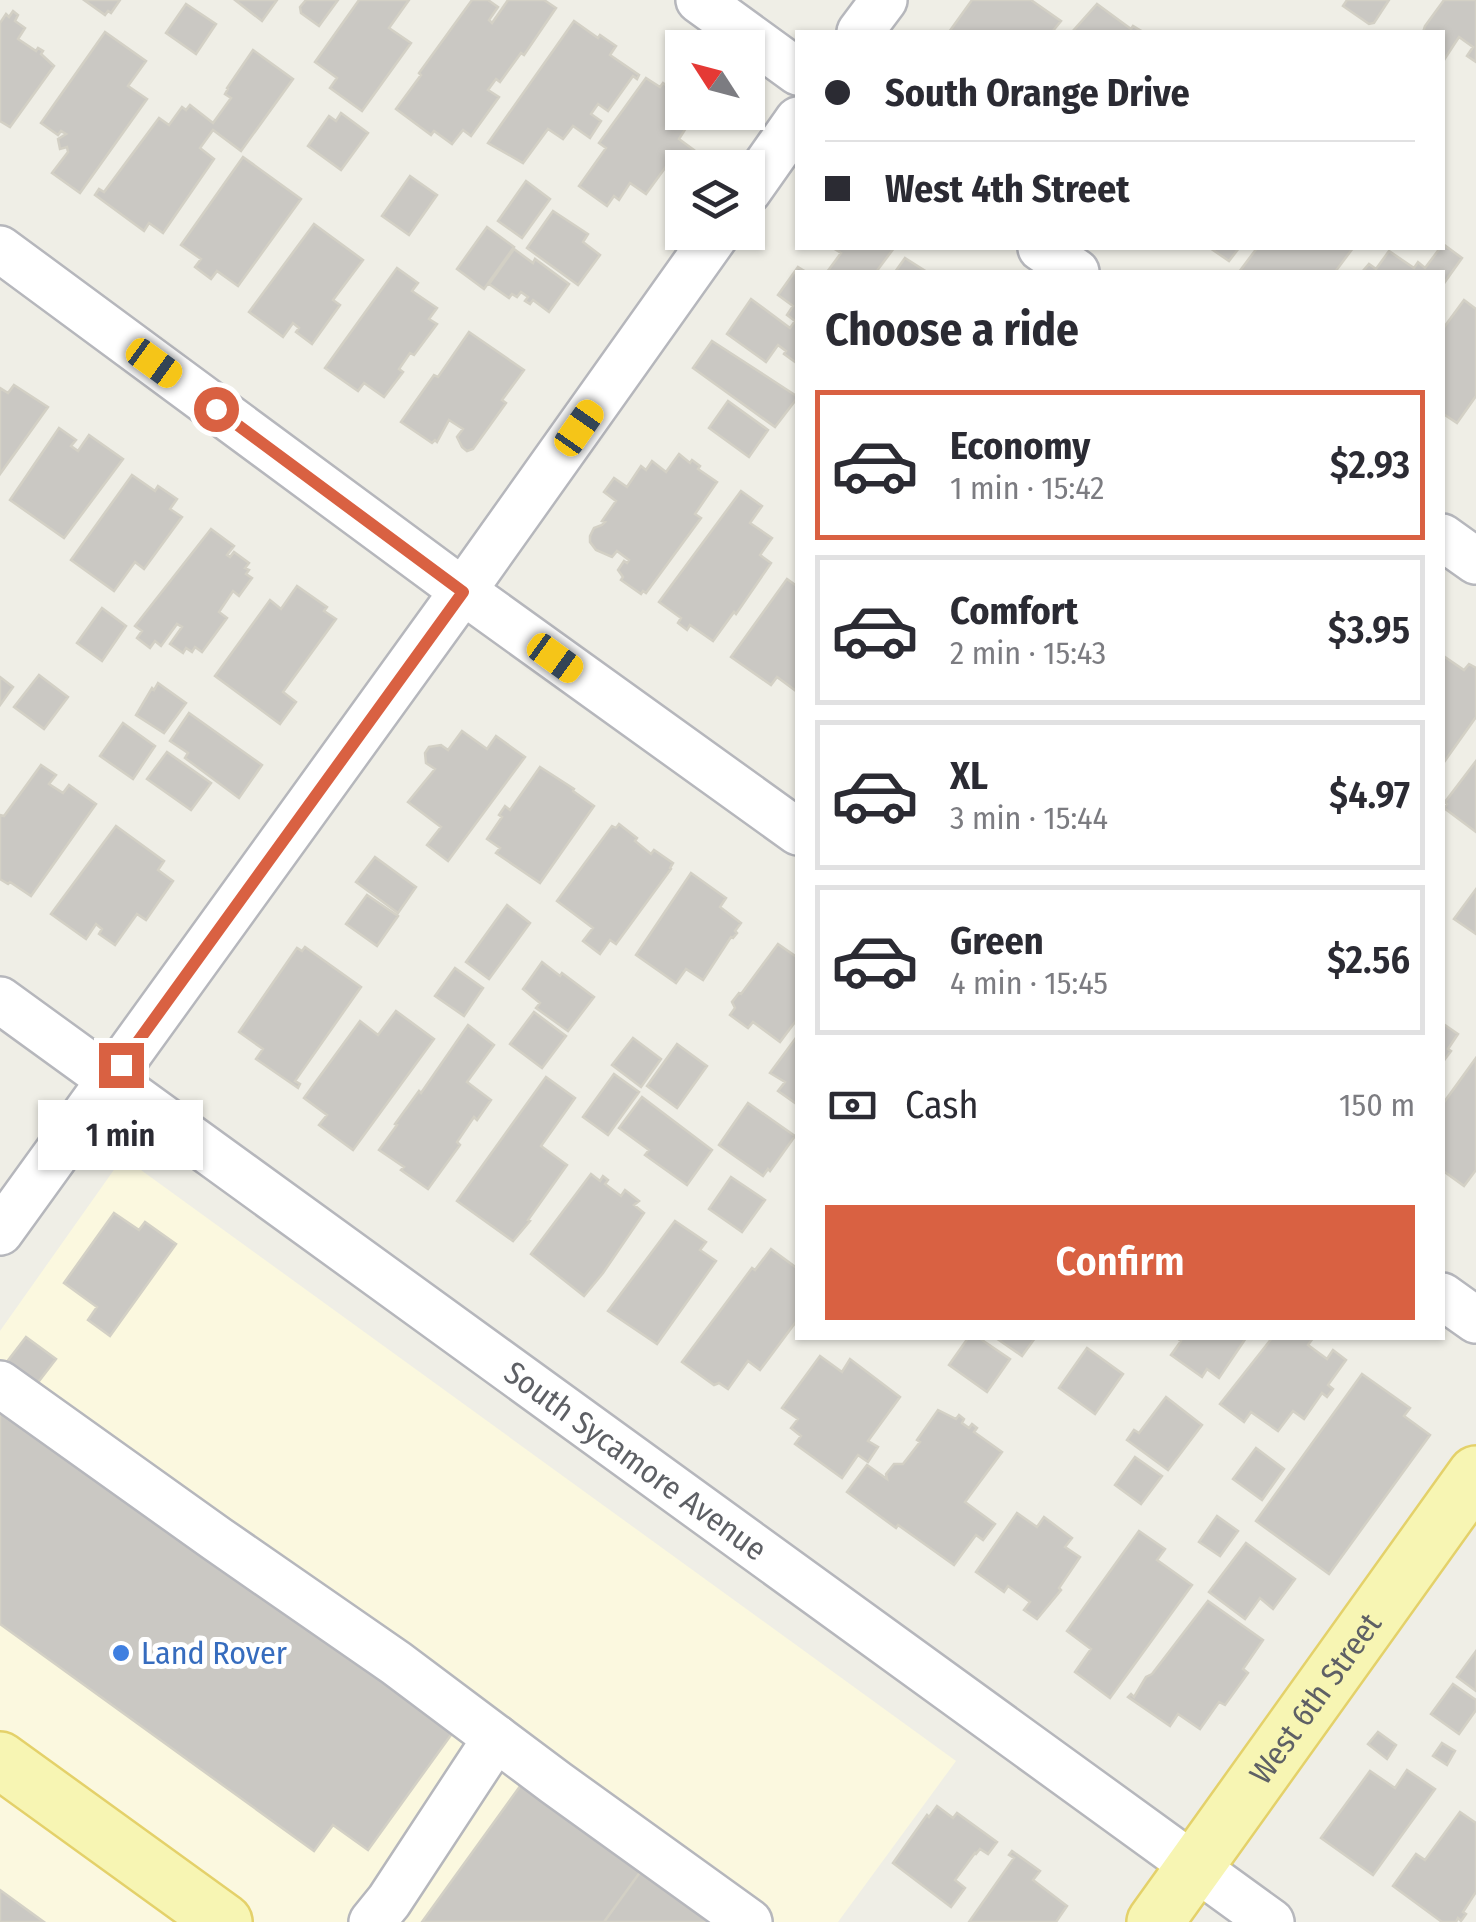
<!DOCTYPE html>
<html lang="en">
<head>
<meta charset="utf-8">
<style>
  body { margin:0; font-family:"Fira Sans Condensed",sans-serif; background:#f7f7f7; color:#2b2b33; height:100vh; display:flex; flex-direction:column; font-size:38px; white-space:nowrap }
  * { box-sizing:border-box; margin:0 }
  p { font-size:32px; color:#7c7c81 }
  .icon { flex:none; width:55px; height:55px; fill:none; stroke:currentColor; stroke-width:2; stroke-linecap:round; stroke-linejoin:round }
  .map { position:relative; flex:1; overflow:hidden }
  .side { position:absolute; left:795px; top:270px; width:650px; height:1070px; display:flex; flex-direction:column; background:#fff; border-radius:0px; box-shadow:0 2px 8px #0004 }
  .side>* { flex:none }
  .top-card { position:absolute; left:795px; top:30px; width:650px; height:220px; border-radius:0px; box-shadow:0 2px 8px #0004; display:grid; align-content:center; height:220px; padding:0 30px; background:#fff }
  .needle { width:65px; rotate:306deg }
  .fabs { position:absolute; left:665px; top:30px; display:grid; gap:20px }
  .fabs a { display:grid; place-items:center; width:100px; height:100px; border-radius:0px; background:#fff; box-shadow:0 2px 8px #0004; font-size:50px }
  .end { position:absolute; width:45px; height:45px; margin:-22px; border:12px solid #d96142; background:#fff; box-shadow:0 0 0 5px #fff }
  .from { border-radius:50% }
  .bubble { position:absolute; height:70px; border-radius:0px; background:#fff; box-shadow:0 2px 8px #0004; font-size:32px; font-weight:600; line-height:70px; text-align:center }
  .car { position:absolute; width:30px; height:60px; margin:-30px -15px; border-radius:12px; box-shadow:0 0 8px 2px #0007; background:linear-gradient(#f5c518 24%,#345 0 40%,#f5c518 0 76%,#345 0 86%,#f5c518 0) }
  .top-card b { display:flex; align-items:center; gap:35px; height:95px; font-size:38px }
  .top-card b+b { border-top:2px solid #e1e1e2 }
  .top-card i { width:25px; height:25px; background:#2b2b33 }
  ul { padding:0; list-style:none }
  li { display:flex; align-items:center; gap:30px; height:150px; margin:0 20px 15px; padding:0 10px; border:5px solid #e1e1e2; border-radius:0px }
  li div { flex:1 }
  li b { display:block; font-size:38px }
  li em { font-style:normal; font-weight:600 }
  li.active { border-color:#d96142 }
  li>.icon { width:90px; height:90px; stroke-width:1.5 }
  h2 { padding:0 30px; font-size:45px; line-height:120px }
  .pay { display:flex; align-items:center; gap:25px; height:110px; padding:0 30px; font-size:38px }
  .pay p { margin-inline-start:auto }
  .action { display:flex; gap:20px; margin-top:auto; padding:20px 30px }
  .action a { flex:1; height:115px; border-radius:0px; background:#d96142; color:#fff; font-size:40px; font-weight:600; line-height:115px; text-align:center }
  .map>svg:first-child { display:block }
  .commercial { fill:#fbf8df }
  .building { fill:#cac8c3; stroke:#d3d0c5; stroke-width:2.5 }
  .lines { fill:none; stroke-linecap:round; stroke-linejoin:round }
  .minor-casing { stroke:#b6b7bc; stroke-width:50 }
  .major-casing { stroke:#e4d16a; stroke-width:60 }
  .minor { stroke:#fff; stroke-width:45 }
  .major { stroke:#f7f5b3; stroke-width:55 }
  .route { stroke:#d96142; stroke-width:12 }
  .shop-dot { fill:#3f7fe0; stroke:#fff; stroke-width:4 }
  .labels { text-anchor:middle; stroke-width:10; stroke-linejoin:round; paint-order:stroke }
  .street-label { font-size:32px; fill:#5e6065; stroke:#fff }
  .shop-label { font-size:32px; fill:#366cbe; stroke:#fff; text-anchor:start }
</style>
</head>
<body>
<div class="map">
<svg width="1476" height="1922" viewBox="0 0 1476 1922">
  <rect width="100%" height="100%" fill="#efeee6"/>
  <path class="commercial" d="M123,1157L956,1761L838,1922H0V1331Z"/>
  <path class="building" d="M84,0H120L111,13L108,11L105,15Z
    M235,0H277L262,21Z
    M306,0H338L319,26L301,13L300,7Z
    M359,0H409L389,28L411,43L362,111L330,88L337,78L315,62Z
    M472,0H488L498,7L489,20L492,23L508,0H544L556,8L524,55L521,53L500,82L496,79L488,90L499,97L471,136L463,130L452,144L434,131L431,135L396,109L421,75L419,73Z
    M972,0H1031L1061,21L1052,32H949Z
    M1347,0H1389L1374,23L1369,24L1343,6Z
    M1444,0H1476V62L1467,56L1473,47L1459,37L1442,63V32H1423L1425,26Z
    M186,4L216,24L196,54L166,33Z
    M1097,4L1131,29L1133,26L1143,32H1072Z
    M13,11L18,15L15,21L25,28L18,39L36,51L38,48L43,51L41,54L54,66L10,127L0,121V23L6,14L9,17Z
    M574,21L598,38L600,35L616,46L610,55L639,75L637,79L633,76L608,111L598,104L591,114L601,121L590,138L573,126L563,139L548,129L523,163L488,143Z
    M105,32L146,61L128,86L147,99L80,193L52,173L68,152L67,147L60,149L58,139L66,134L61,131L58,135L41,123Z
    M253,50L293,79L241,151L213,130L200,148L214,159L163,233L149,223L144,231L95,195L99,189L104,192L159,118L169,125L182,107L186,110L190,105L213,123L231,98L225,94L228,89L227,88Z
    M646,78L660,87L663,83L682,97V109L674,120L686,128L679,139L694,150L676,176L665,168L646,194L630,183L619,200L614,196L607,206L579,186L606,148L599,143Z
    M341,113L368,133L341,170L308,146L329,116L336,121Z
    M243,157L301,199L238,286L217,271L211,279L195,267L201,259L181,245Z
    M410,176L437,195L409,235L382,216Z
    M526,181L550,199L522,238L498,221Z
    M553,211L588,234L583,242L600,255L578,285L527,248Z
    M314,224L363,260L333,300L340,305L312,344L296,332L299,328L293,323L283,337L249,312Z
    M487,227L514,247L484,289L457,269Z
    M1443,244L1462,258L1442,286V272H1362L1369,264L1376,269L1389,251L1414,268L1418,262L1425,268L1440,248H1442Z
    M833,248H894L876,272H827L841,253Z
    M1210,248H1239L1229,261Z
    M1257,248H1353L1335,272H1239Z
    M514,249L533,263L535,259L569,284L549,312L533,300L530,304L525,301L528,297L521,292L517,297L512,294L509,298L489,284Z
    M905,258L927,272H895Z
    M798,267L806,272H798V364L784,354L786,351L778,345L766,362L727,334L751,299L790,328L795,321L787,315L793,306L778,295Z
    M397,268L418,283L412,291L437,308L429,319L437,324L414,355L410,353L399,369L403,372L384,397L364,383L358,391L325,368Z
    M1464,300L1476,309V396L1457,423L1442,413V330Z
    M469,332L524,370L502,400L506,403L473,449L467,451L462,447L457,437L463,429L449,420L437,442L435,440L432,443L401,422L434,375L438,377Z
    M712,341L798,397L775,427L693,368Z
    M14,385L48,407L0,474V388L8,393Z
    M728,401L768,430L749,457L709,428Z
    M59,428L76,440L71,446L78,451L89,435L123,459L64,538L10,500Z
    M679,454L690,463L692,460L700,466L698,469L717,482L695,514L701,518L646,593L643,591L641,594L621,580L623,577L618,570L624,561L627,563L629,560L617,551L612,557L596,550L590,542V536L594,528L602,525L605,522L602,521L616,501L604,492L614,478L627,487L641,466L646,470L652,461L666,472Z
    M132,475L155,491L158,486L177,499L170,509L182,517L144,569L135,562L114,591L71,560Z
    M741,491L762,506L750,523L772,538L760,555L771,563L736,614L734,612L713,641L690,625L687,630L678,623L681,618L659,602Z
    M211,529L234,546L227,555L230,557L234,552L249,563L245,568L249,570L246,574L252,578L239,596L233,591L219,612L227,618L202,652L195,647L192,652L186,648L183,653L170,644L182,627L177,624L161,646L155,641L150,648L137,638L142,631L135,626Z
    M787,579L798,587L796,691L777,677L771,685L731,657Z
    M297,586L327,607L324,611L336,619L283,692L296,702L280,724L215,676L270,600L281,609Z
    M102,608L126,626L102,661L77,643Z
    M1442,655L1464,670L1469,664L1476,668V717L1442,765Z
    M39,675L68,697L44,729L14,707Z
    M0,677L13,687L0,705Z
    M158,683L186,703L164,733L136,715L152,688L154,690Z
    M189,713L262,765L239,798L185,758L188,753L170,741Z
    M123,723L155,746L133,779L100,756Z
    M462,731L487,749L496,736L525,757L448,861L427,845L441,827L408,802L435,769L426,763L425,753L429,747L441,745L448,750Z
    M167,752L211,783L191,810L147,779Z
    M1476,761V832L1444,808L1447,804L1445,802Z
    M41,765L56,775L49,784L63,793L69,785L96,804L31,896L10,882L8,884L0,879V815L4,816Z
    M540,767L574,789L573,791L594,806L540,883L496,853L500,848L487,839L502,817L499,815L505,806L510,810Z
    M619,824L637,838L635,841L651,854L654,850L673,863L670,868L671,869L616,944L610,940L600,954L583,941L593,928L557,901L612,826L616,828Z
    M116,826L164,861L158,870L173,881L146,920L137,914L115,945L99,934L102,929L96,924L86,939L51,914Z
    M375,857L416,887L398,913L356,882Z
    M691,873L726,898L720,907L741,923L735,931L737,933L733,938L731,937L703,980L686,969L676,983L636,955Z
    M1476,889V934L1454,919Z
    M367,895L398,916L377,946L346,924Z
    M507,905L530,923L489,979L466,962Z
    M778,944L798,958V1018L780,1042L753,1022L748,1028L730,1015L735,1008L732,1002L739,993L741,994Z
    M305,947L361,987L295,1081L300,1084L298,1088L256,1059L263,1049L239,1032L297,948L302,951Z
    M542,962L560,976L562,973L594,997L568,1031L536,1008L540,1003L523,989Z
    M455,968L483,988L464,1016L435,996Z
    M396,1011L434,1039L353,1150L319,1125L327,1115L304,1098L360,1021L378,1035Z
    M534,1012L566,1036L542,1068L510,1044Z
    M1442,1023L1458,1034L1448,1049L1451,1051L1442,1063Z
    M468,1025L494,1045L467,1082L491,1100L477,1120L474,1117L457,1142L460,1145L428,1189L401,1170L404,1167L379,1150L397,1125L395,1124L419,1091L421,1093Z
    M798,1035V1105L778,1091L785,1082L770,1073Z
    M633,1038L661,1059L641,1087L612,1065Z
    M677,1044L707,1066L677,1108L647,1086Z
    M1476,1058V1170L1464,1186L1442,1170V1105Z
    M614,1074L639,1092L608,1135L583,1117Z
    M546,1077L575,1098L541,1146L567,1165L528,1220L530,1221L513,1241L457,1201Z
    M642,1097L712,1150L687,1185L645,1155L649,1150L619,1128Z
    M748,1103L795,1136L770,1171L768,1169L763,1176L719,1145Z
    M591,1174L600,1181L603,1176L608,1180L605,1184L621,1196L625,1190L639,1201L634,1205L644,1213L603,1273L584,1296L531,1254Z
    M731,1177L765,1200L742,1232L709,1209Z
    M114,1213L139,1230L145,1222L176,1244L110,1336L88,1320L97,1307L64,1283Z
    M675,1221L706,1242L700,1250L716,1261L657,1344L608,1311Z
    M771,1249L798,1269V1319L760,1370L748,1361L728,1389L719,1383L714,1385L682,1362L752,1268L755,1270Z
    M26,1337L56,1359L36,1385L6,1363Z
    M968,1338H979L1010,1359L987,1392L949,1365Z
    M996,1338H1035L1022,1356Z
    M1177,1338H1246L1219,1378L1207,1369L1202,1377L1171,1355L1181,1341Z
    M1272,1338H1313L1308,1345L1327,1359L1333,1350L1346,1360L1328,1385L1333,1389L1327,1397L1322,1393L1304,1419L1293,1411L1278,1431L1251,1412L1244,1422L1220,1404Z
    M1087,1348L1123,1374L1095,1414L1059,1388Z
    M820,1356L842,1372L850,1359L900,1397L868,1441L878,1447L868,1462L858,1455L842,1478L795,1444L801,1436L791,1428L798,1419L782,1408Z
    M1362,1374L1410,1408L1404,1416L1430,1435L1329,1574L1256,1521Z
    M1166,1397L1202,1425L1168,1470L1127,1440L1134,1430L1139,1433Z
    M0,1398L456,1728L368,1850L333,1825L314,1851L0,1624Z
    M938,1410L956,1419L959,1415L964,1419L962,1423L969,1428L972,1424L977,1428L974,1432L1002,1452L965,1502L995,1524L983,1540L976,1535L954,1565L898,1525L896,1528L847,1492L867,1465L887,1479L886,1474L894,1464H903L920,1442L917,1440Z
    M1256,1448L1284,1469L1262,1500L1233,1479Z
    M1135,1457L1162,1476L1141,1504L1115,1485Z
    M1017,1513L1037,1527L1044,1517L1072,1538L1065,1547L1080,1557L1059,1588L1061,1590L1037,1619L1024,1610L1030,1602L1008,1586L1004,1592L976,1572Z
    M1217,1516L1238,1531L1220,1556L1199,1542Z
    M1139,1531L1165,1549L1157,1560L1192,1585L1110,1698L1075,1672L1091,1649L1067,1631Z
    M1246,1543L1295,1579L1273,1609L1260,1598L1245,1619L1209,1592Z
    M1208,1601L1263,1640L1243,1669L1248,1673L1225,1705L1219,1702L1200,1729L1178,1714L1170,1726L1128,1697L1131,1694L1134,1697L1146,1677L1152,1674Z
    M1476,1651V1691L1457,1677Z
    M1453,1684L1476,1700V1710L1459,1734L1431,1714Z
    M1378,1732L1396,1745L1387,1759L1368,1744Z
    M1442,1743L1455,1751L1447,1765L1433,1756Z
    M1407,1770L1435,1789L1373,1875L1321,1838L1370,1771L1395,1788Z
    M526,1778L646,1864L604,1922H422Z
    M937,1806L953,1818L957,1813L997,1842L988,1854L980,1849L976,1854L975,1853L955,1880L965,1888L951,1907L893,1863L927,1815L929,1817Z
    M1460,1812L1476,1823V1892L1463,1912L1466,1914L1461,1921L1458,1918L1456,1922H1442L1393,1886L1416,1854L1425,1860Z
    M1012,1851L1040,1871L1033,1880L1067,1906L1056,1922H969L1014,1858L1009,1855Z
    M646,1864L726,1922H604Z
    M0,1890L44,1922H0Z"/>
  <g class="lines">
    <defs>
      <g id="minor">
        <path d="M699,0L798,72"/>
        <path d="M860,32L884,0"/>
        <path d="M748,191L798,120"/>
        <path d="M1041,248L1076,272"/>
        <path d="M0,249L463,591L798,832"/>
        <path d="M1442,537L1476,561"/>
        <path id="s1" d="M0,1000L1271,1922"/>
        <path d="M0,1232L463,591L718,232"/>
        <path d="M1442,1296L1476,1320"/>
        <path d="M0,1384L217,1539L396,1663L556,1783L749,1922"/>
        <path d="M372,1922L389,1901L496,1738"/>
      </g>
      <g id="major">
        <path d="M0,1760L224,1922"/>
        <path id="s2" d="M1155,1922L1476,1474"/>
      </g>
    </defs>
    <use href="#minor" class="minor-casing"/>
    <use href="#major" class="major-casing"/>
    <use href="#minor" class="minor"/>
    <use href="#major" class="major"/>
  </g>
  <g class="lines">
    <path class="route" d="M121,1065L463,592L216,409"/>
  </g>
  <circle class="shop-dot" cx="121" cy="1653" r="10"/>
  <g class="labels">
    <g class="street-label">
      <text dy="11" stroke="none"><textPath href="#s1" startOffset="785">South Sycamore Avenue</textPath></text>
      <text dy="11" stroke="none"><textPath href="#s2" startOffset="275">West 6th Street</textPath></text>
    </g>
    <g class="shop-label">
      <text x="141" y="1664">Land Rover</text>
    </g>
  </g>
</svg>
<div class="fabs">
<a><svg class="needle" viewBox="-14 -14 28 28"><path d="M0-13l5 13h-10z" fill="#e53935"/><path d="M0 13l5-13h-10z" fill="#7c7c81"/></svg></a>
<a><svg class="icon" aria-label="layers" viewBox="0 0 24 24"><path d="M12 4l9 5-9 5-9-5zM3 14l9 5 9-5"/></svg></a>
</div>
<i class="end from" style="left:216px;top:409px"></i>
<i class="end" style="left:121px;top:1065px"></i>
<div class="bubble" style="left:38px;top:1100px;width:165px">1 min</div>
<i class="car" style="left:154px;top:363px;rotate:126deg"></i>
<i class="car" style="left:579px;top:428px;rotate:35deg"></i>
<i class="car" style="left:555px;top:658px;rotate:126deg"></i>
<div class="top-card">
<b><i class="from"></i>South Orange Drive</b>
<b><i></i>West 4th Street</b>
</div>
<section class="side">
<h2>Choose a ride</h2>
<ul>
<li class="active"><svg class="icon" aria-label="car" viewBox="0 0 24 24"><path d="M5 17H2v-5l4-1 3-4h7l3 4 3 1v5h-3M9 17h6M6 11h13"/><circle cx="7" cy="17" r="2"/><circle cx="17" cy="17" r="2"/></svg><div><b>Economy</b><p>1 min · 15:42</p></div><em>$2.93</em></li>
<li><svg class="icon" aria-label="car" viewBox="0 0 24 24"><path d="M5 17H2v-5l4-1 3-4h7l3 4 3 1v5h-3M9 17h6M6 11h13"/><circle cx="7" cy="17" r="2"/><circle cx="17" cy="17" r="2"/></svg><div><b>Comfort</b><p>2 min · 15:43</p></div><em>$3.95</em></li>
<li><svg class="icon" aria-label="car" viewBox="0 0 24 24"><path d="M5 17H2v-5l4-1 3-4h7l3 4 3 1v5h-3M9 17h6M6 11h13"/><circle cx="7" cy="17" r="2"/><circle cx="17" cy="17" r="2"/></svg><div><b>XL</b><p>3 min · 15:44</p></div><em>$4.97</em></li>
<li><svg class="icon" aria-label="car" viewBox="0 0 24 24"><path d="M5 17H2v-5l4-1 3-4h7l3 4 3 1v5h-3M9 17h6M6 11h13"/><circle cx="7" cy="17" r="2"/><circle cx="17" cy="17" r="2"/></svg><div><b>Green</b><p>4 min · 15:45</p></div><em>$2.56</em></li>
</ul>
<div class="pay"><svg class="icon" aria-label="cash" viewBox="0 0 24 24"><path d="M3 7h18v10H3z"/><circle cx="12" cy="12" r="2"/></svg>Cash<p>150 m</p></div>
<div class="action"><a>Confirm</a></div>
</section>
</div>
</body>
</html>
